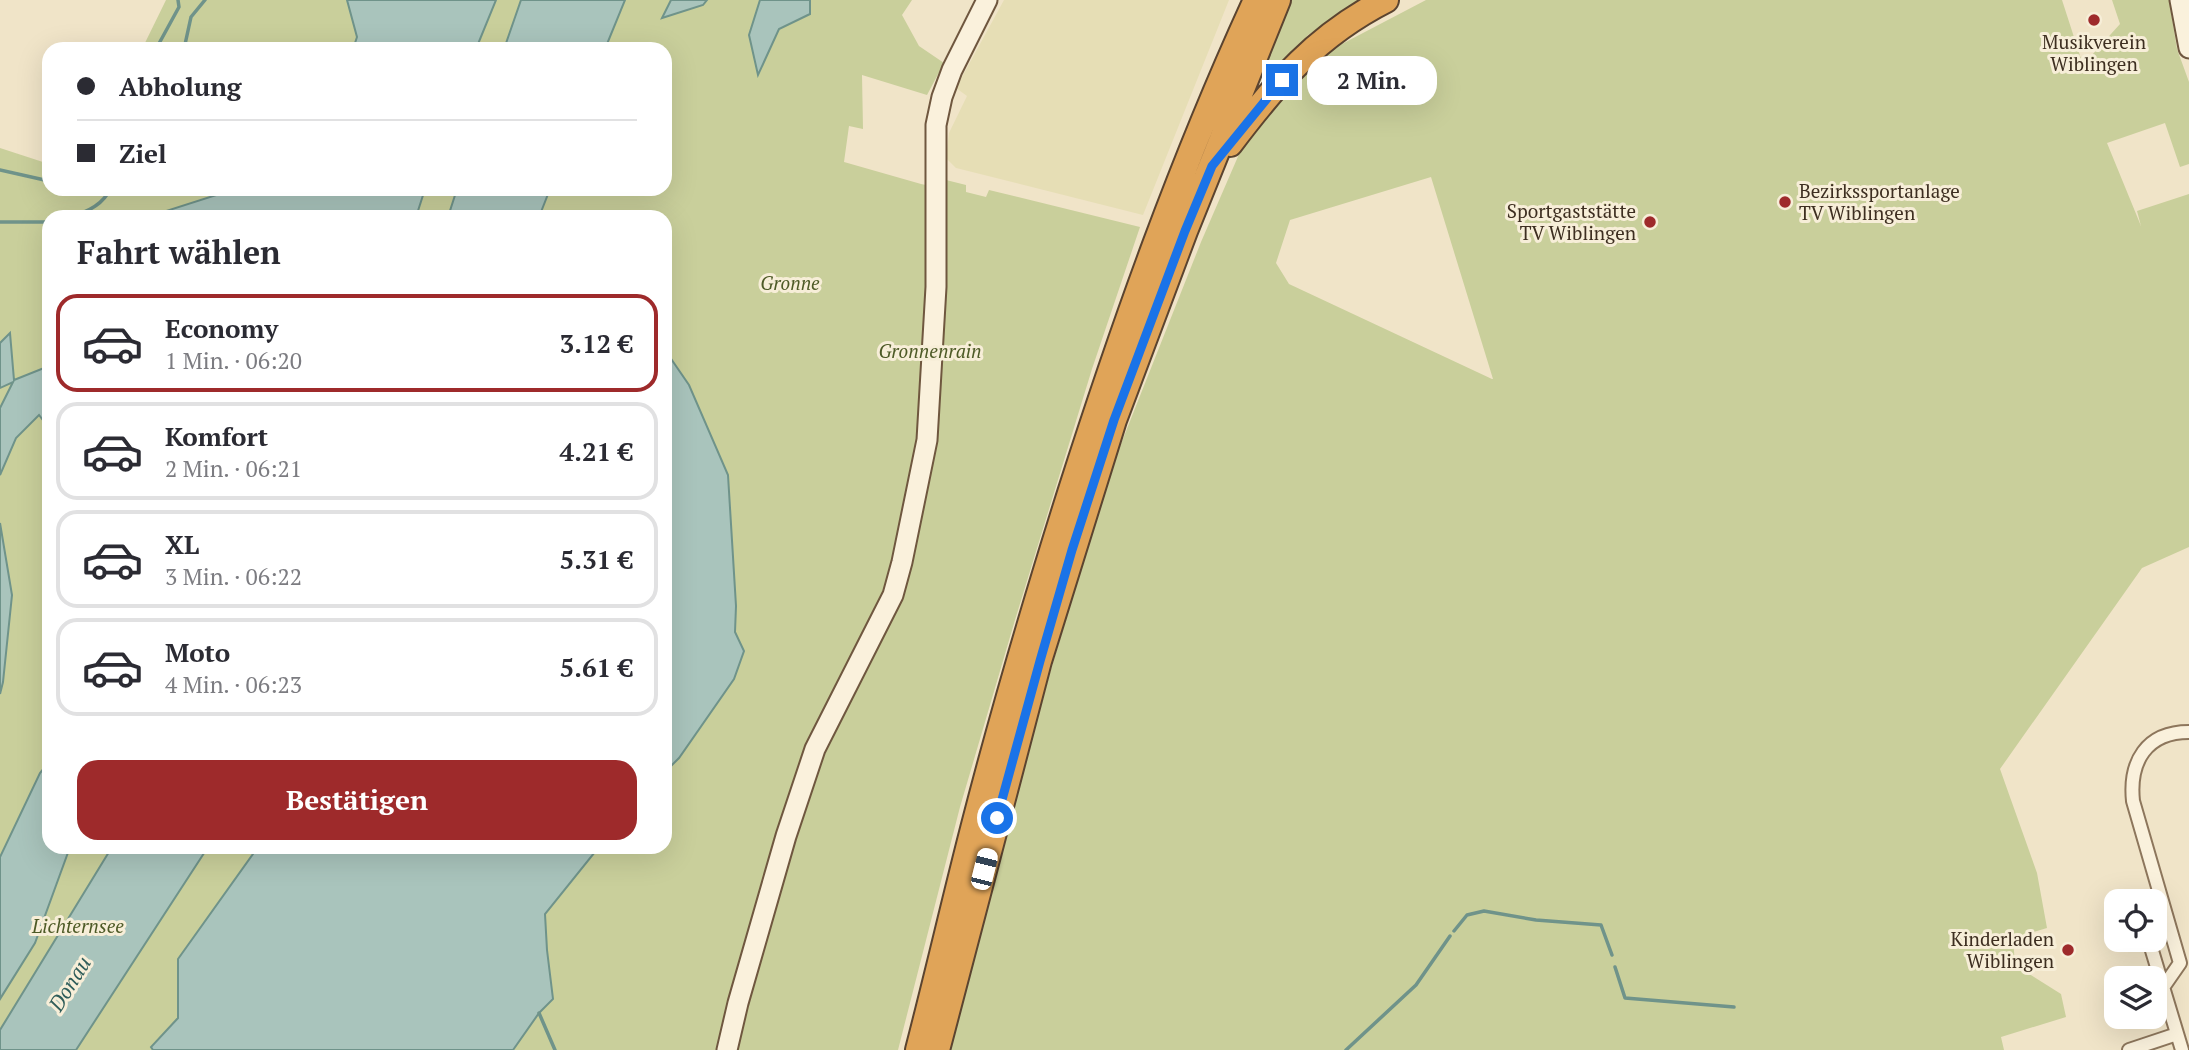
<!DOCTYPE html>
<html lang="de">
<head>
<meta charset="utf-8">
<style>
  body { margin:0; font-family:"PT Serif",serif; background:#f7f7f7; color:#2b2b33; height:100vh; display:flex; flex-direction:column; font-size:26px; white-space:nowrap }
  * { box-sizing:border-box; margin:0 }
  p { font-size:23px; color:#7c7c81 }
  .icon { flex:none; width:38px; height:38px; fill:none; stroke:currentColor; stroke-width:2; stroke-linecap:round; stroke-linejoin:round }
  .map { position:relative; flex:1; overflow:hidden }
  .panel { position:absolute; left:42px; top:210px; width:630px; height:644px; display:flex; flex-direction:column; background:#fff; border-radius:21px; box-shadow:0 7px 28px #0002 }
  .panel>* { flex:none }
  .guide { position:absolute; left:42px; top:42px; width:630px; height:154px; border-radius:21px; box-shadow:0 7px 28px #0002; display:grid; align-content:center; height:154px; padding:0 35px; background:#fff }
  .controls { position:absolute; left:2104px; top:889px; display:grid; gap:14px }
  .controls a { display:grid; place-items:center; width:63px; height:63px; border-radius:14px; background:#fff; box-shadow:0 7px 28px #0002; font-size:35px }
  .end { position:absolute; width:32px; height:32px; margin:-16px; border:9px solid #1a73e8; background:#fff; box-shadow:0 0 0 4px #fff }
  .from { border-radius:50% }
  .bubble { position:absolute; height:49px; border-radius:21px; background:#fff; box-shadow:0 7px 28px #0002; font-size:23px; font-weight:700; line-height:49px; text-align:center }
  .car { position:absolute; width:21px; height:42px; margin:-21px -10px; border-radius:9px; box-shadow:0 0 5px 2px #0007; background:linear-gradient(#fff 24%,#345 0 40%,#fff 0 76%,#345 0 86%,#fff 0) }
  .guide b { display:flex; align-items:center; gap:24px; height:66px; font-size:26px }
  .guide b+b { border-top:2px solid #e1e1e2 }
  .guide i { width:18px; height:18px; background:#2b2b33 }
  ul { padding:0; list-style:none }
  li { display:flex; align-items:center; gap:21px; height:98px; margin:0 14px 10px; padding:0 21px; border:4px solid #e1e1e2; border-radius:21px }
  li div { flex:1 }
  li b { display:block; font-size:26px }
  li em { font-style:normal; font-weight:700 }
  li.active { border-color:#9e2a2b }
  li>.icon { width:63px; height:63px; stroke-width:1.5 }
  h2 { padding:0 35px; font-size:32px; line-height:84px }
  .cta { display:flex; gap:14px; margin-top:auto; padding:14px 35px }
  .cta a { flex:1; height:80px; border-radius:21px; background:#9e2a2b; color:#fff; font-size:28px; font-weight:700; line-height:80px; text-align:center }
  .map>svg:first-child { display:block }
  .farmland { fill:#e6deb5 }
  .green { fill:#c9cf9b; fill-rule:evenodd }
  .water { fill:#a9c4bc; stroke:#6f938a; stroke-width:2 }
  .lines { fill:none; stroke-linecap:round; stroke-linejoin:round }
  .stream { stroke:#6f938a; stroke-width:3.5 }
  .street-casing { stroke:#8d765c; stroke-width:16 }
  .secondary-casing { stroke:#6f573f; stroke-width:23 }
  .highway-casing { stroke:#5b4430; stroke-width:28 }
  .street { stroke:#faf1dc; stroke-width:12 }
  .secondary { stroke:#faf1dc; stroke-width:19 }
  .highway { stroke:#e0a458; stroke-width:24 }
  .route { stroke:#1a73e8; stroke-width:9 }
  .poi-dot { fill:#9e2a2b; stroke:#f7eed8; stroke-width:2.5 }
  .labels { text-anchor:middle; stroke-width:6; stroke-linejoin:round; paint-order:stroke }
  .poi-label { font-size:19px; fill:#3d2e20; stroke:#f7eed8; text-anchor:end }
  .park-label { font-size:19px; font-style:italic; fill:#4d5a26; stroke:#f7eed8 }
  .water-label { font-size:21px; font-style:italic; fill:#2f5d5a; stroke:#f7eed8 }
</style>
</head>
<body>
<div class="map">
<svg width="2189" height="1050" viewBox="0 0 2189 1050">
  <rect width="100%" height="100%" fill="#f0e4c8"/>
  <path class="farmland" d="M1004,0H1229L1143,215L956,168L946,158L949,133L967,96L956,88Z"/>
  <path class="green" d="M166,0H912L902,15L919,46L944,63L927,95L862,75L863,129L849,126L844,162L921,184L945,189L946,180L966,185V192L986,197L989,190L1140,227L1092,369L1015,620L960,807L898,1050H0V148L49,164V189H665V49H142ZM49,217H665V847H49Z
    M1289,0H1362L1308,35L1273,72L1260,66Z
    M1426,0H2062L2083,65L2120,24L2112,0H2169L2177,49L2189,82V164L2180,167L2165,123L2107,143L2141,226L2137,211L2189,194V547L2142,568L2000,769L2037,873L2047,928L2013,938L2015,965L2061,994L2066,1017L2001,1037L2004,1050H950L1049,676L1109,474L1201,242L1246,138L1319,56ZM1431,177L1493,379H1492L1289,284L1276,263L1290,220Z"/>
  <path class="water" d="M347,0H496L476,49H353L357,37Z
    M521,0H625L605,49H504Z
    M671,0H707L703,5L662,18Z
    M760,0H810V14L779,29L758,75L749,35Z
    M235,189H425L416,217H161L166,211Z
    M457,189H550L539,217H448Z
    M10,333L14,380L49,366V428L39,415L16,438L0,475V408L13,382L0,388V343Z
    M665,350L689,385L728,475L736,606L735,632L744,651L734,679L679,758L665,772Z
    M0,523L12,595L3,682L0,694Z
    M49,762V847H70L35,943L0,999V857L40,773Z
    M112,847H208L76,1050H0V1030Z
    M258,847H599L545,914L547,950L553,999L539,1013L513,1050H153L151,1047L178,1018V959Z"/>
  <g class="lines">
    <path class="stream" d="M156,49L179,7L178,0
      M184,49L191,17L205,0
      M0,170L49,181
      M69,217C85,213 103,205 110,189
      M0,222H49
      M1454,931L1467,915L1484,911L1536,920L1601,925L1612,955
      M1615,967L1625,998L1734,1007
      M539,1013L555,1050
      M1346,1050L1416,985L1450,936"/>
    <defs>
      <path id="street" d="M2151,940L2150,944L2182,1050
        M2164,986L2180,963L2133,801C2129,762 2146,732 2189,732
        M2129,1050L2177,1034"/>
      <path id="secondary" d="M2180,0L2189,48
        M727,1050L738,1003L786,836L815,749L893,595L902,562L927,440L936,287V125L942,97L952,70L987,0"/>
      <path id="highway" d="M1230,144C1276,83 1317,35 1386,0
        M918,1050C937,977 954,903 973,829C1002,716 1035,604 1070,493C1124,324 1182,161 1256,0
        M937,1050L1039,661L1114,420L1185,231L1278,0"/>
    </defs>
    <use href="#street" class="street-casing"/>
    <use href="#secondary" class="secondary-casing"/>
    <use href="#highway" class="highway-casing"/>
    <use href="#street" class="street"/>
    <use href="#secondary" class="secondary"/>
    <use href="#highway" class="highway"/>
  </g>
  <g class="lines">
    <path class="route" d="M997,818L1040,661L1072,550L1114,420L1185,231L1212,166L1282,80"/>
  </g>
  <g class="poi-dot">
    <circle cx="2094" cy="20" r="7"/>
    <circle cx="1785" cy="202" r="7"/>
    <circle cx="1650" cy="222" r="7"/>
    <circle cx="2068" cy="950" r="7"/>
  </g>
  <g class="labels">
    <g class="poi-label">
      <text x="2094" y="49" text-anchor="middle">Musikverein<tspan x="2094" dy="22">Wiblingen</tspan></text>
      <text x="1799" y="198" text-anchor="start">Bezirkssportanlage<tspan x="1799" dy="22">TV Wiblingen</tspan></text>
      <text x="1636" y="218">Sportgaststätte<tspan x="1636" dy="22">TV Wiblingen</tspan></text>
      <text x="2054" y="946">Kinderladen<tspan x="2054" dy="22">Wiblingen</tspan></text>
    </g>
    <g class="park-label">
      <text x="790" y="290">Gronne</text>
      <text x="930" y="358">Gronnenrain</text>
      <text x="78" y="933">Lichternsee</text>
    </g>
    <g class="water-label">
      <text transform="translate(70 984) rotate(-58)" y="7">Donau</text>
    </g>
  </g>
</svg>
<div class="controls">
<a><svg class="icon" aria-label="locate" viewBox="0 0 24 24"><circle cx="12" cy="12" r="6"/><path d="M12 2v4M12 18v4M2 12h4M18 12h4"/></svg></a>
<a><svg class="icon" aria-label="layers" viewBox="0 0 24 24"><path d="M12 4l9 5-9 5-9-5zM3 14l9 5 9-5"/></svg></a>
</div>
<i class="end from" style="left:997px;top:818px"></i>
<i class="end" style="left:1282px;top:80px"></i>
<div class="bubble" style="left:1307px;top:56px;width:130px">2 Min.</div>
<i class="car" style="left:984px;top:869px;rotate:14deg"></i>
<div class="guide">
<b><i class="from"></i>Abholung</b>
<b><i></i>Ziel</b>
</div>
<section class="panel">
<h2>Fahrt wählen</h2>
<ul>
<li class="active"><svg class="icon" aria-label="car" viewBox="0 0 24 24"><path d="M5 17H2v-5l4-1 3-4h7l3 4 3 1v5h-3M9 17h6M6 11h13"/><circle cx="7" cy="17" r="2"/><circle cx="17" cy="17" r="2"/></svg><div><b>Economy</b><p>1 Min. · 06:20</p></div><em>3.12 €</em></li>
<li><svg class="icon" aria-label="car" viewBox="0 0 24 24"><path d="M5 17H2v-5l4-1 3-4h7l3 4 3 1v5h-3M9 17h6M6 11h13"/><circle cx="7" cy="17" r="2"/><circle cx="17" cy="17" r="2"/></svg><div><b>Komfort</b><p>2 Min. · 06:21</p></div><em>4.21 €</em></li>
<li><svg class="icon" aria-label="car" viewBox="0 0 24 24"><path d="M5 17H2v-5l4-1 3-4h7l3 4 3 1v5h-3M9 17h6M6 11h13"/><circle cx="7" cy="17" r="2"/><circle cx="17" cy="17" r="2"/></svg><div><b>XL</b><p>3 Min. · 06:22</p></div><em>5.31 €</em></li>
<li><svg class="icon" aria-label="car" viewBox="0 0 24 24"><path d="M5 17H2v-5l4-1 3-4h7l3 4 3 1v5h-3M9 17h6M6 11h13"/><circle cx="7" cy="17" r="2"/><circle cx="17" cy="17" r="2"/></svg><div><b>Moto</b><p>4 Min. · 06:23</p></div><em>5.61 €</em></li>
</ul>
<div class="cta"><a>Bestätigen</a></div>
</section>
</div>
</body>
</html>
